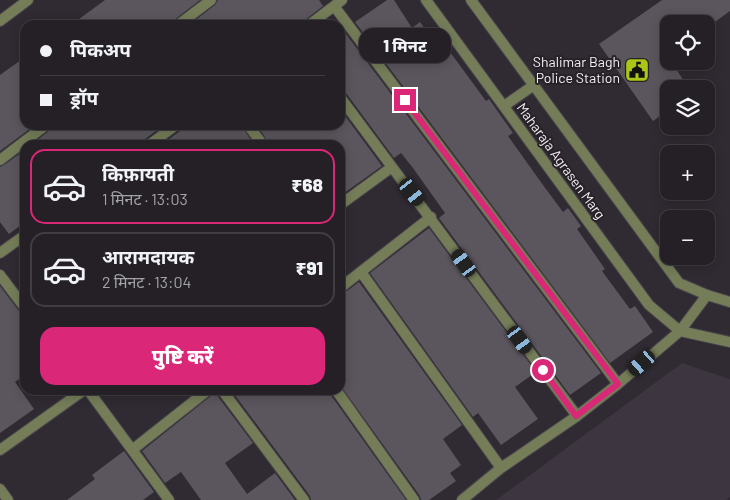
<!DOCTYPE html>
<html lang="hi">
<head>
<meta charset="utf-8">
<style>
  body { margin:0; font-family:Barlow,"Noto Sans Devanagari",sans-serif; background:#2c282e; color:#f1f3f6; height:100vh; display:flex; flex-direction:column; font-size:19px; white-space:nowrap }
  * { box-sizing:border-box; margin:0 }
  p { font-size:16px; color:#a3a3a7 }
  .icon { flex:none; width:28px; height:28px; fill:none; stroke:currentColor; stroke-width:2; stroke-linecap:round; stroke-linejoin:round }
  .map { position:relative; flex:1; overflow:hidden }
  .sheet { position:absolute; left:20px; top:140px; width:325px; height:255px; display:flex; flex-direction:column; background:#242026; border-radius:15px; box-shadow:0 2px 12px #0003,0 0 0 1px #413e43 }
  .sheet>* { flex:none }
  .hud { position:absolute; left:20px; top:20px; width:325px; height:110px; border-radius:15px; box-shadow:0 2px 12px #0003,0 0 0 1px #413e43; display:grid; align-content:center; height:110px; padding:0 20px; background:#242026 }
  .buttons { position:absolute; left:660px; top:15px; display:grid; gap:10px }
  .buttons a { display:grid; place-items:center; width:55px; height:55px; border-radius:10px; background:#242026; box-shadow:0 2px 12px #0003,0 0 0 1px #413e43; font-size:25px }
  .end { position:absolute; width:22px; height:22px; margin:-11px; border:6px solid #db2777; background:#fff; box-shadow:0 0 0 2px #fff }
  .from { border-radius:50% }
  .bubble { position:absolute; height:35px; border-radius:15px; background:#242026; box-shadow:0 2px 12px #0003,0 0 0 1px #413e43; font-size:16px; font-weight:800; line-height:35px; text-align:center }
  .car { position:absolute; width:15px; height:30px; margin:-15px -8px; border-radius:6px; box-shadow:0 0 4px 1px #0007; background:linear-gradient(#222 24%,#8ab4d8 0 40%,#222 0 76%,#8ab4d8 0 86%,#222 0) }
  .hud b { display:flex; align-items:center; gap:18px; height:48px; font-size:19px }
  .hud b+b { border-top:1px solid #413e43 }
  .hud i { width:12px; height:12px; background:#f1f3f6 }
  ul { padding:9px 0 0; list-style:none }
  li { display:flex; align-items:center; gap:15px; height:75px; margin:0 10px 8px; padding:0 10px; border:2px solid #413e43; border-radius:15px }
  li div { flex:1 }
  li b { display:block; font-size:19px }
  li em { font-style:normal; font-weight:800 }
  li.on { border-color:#db2777 }
  li>.icon { width:45px; height:45px; stroke-width:1.5 }
  .cta { display:flex; gap:10px; margin-top:auto; padding:10px 20px }
  .cta a { flex:1; height:58px; border-radius:15px; background:#db2777; color:#fff; font-size:20px; font-weight:800; line-height:58px; text-align:center }
  .map>svg:first-child { display:block }
  .built { fill:#3d3540 }
  .building { fill:#5b565d }
  .lines { fill:none; stroke-linecap:round; stroke-linejoin:round }
  .minor-casing { stroke:#4b464d; stroke-width:12 }
  .tertiary-casing { stroke:#4b464d; stroke-width:12 }
  .minor { stroke:#747d58; stroke-width:10 }
  .tertiary { stroke:#747d58; stroke-width:10 }
  .route { stroke:#db2777; stroke-width:6 }
  .labels { text-anchor:middle; stroke-width:4; stroke-linejoin:round; paint-order:stroke }
  .poi-label { font-size:14px; fill:#f2eef3; stroke:#272228; text-anchor:end }
  .street-label { font-size:14px; fill:#f2eef3; stroke:#272228 }
</style>
</head>
<body>
<div class="map">
<svg width="730" height="500" viewBox="0 0 730 500">
  <rect width="100%" height="100%" fill="#302b32"/>
  <path class="built" d="M682,363L730,379V497L726,500H496Z"/>
  <path class="building" d="M105,0H200L174,20L171,25H71Z
    M218,0H319L323,6L305,20L302,25H189L215,5Z
    M387,0H394L412,28L420,22L434,41L439,37L486,101L489,99L513,133L508,136L543,185L563,212L568,208L581,226L577,229L605,269L602,271L630,309L635,306L653,332L610,363L355,22Z
    M662,0H730V11L712,24H669V54L667,55L669,61H671L689,89H669V110L653,121L599,44Z
    M343,30L601,373L570,395L439,218L445,213L413,168L401,153L394,158L346,93L340,90V32Z
    M25,57V125H35L0,151V75Z
    M340,109L382,166L340,196V145H270L257,125H340Z
    M53,125H164L145,139L142,145H31L50,130Z
    M183,125H241L254,145H161L180,131Z
    M25,150V222L9,234L0,222V167L4,165Z
    M429,228L536,372L515,387L538,419L501,445L478,413L473,417L370,273Z
    M359,282L462,425L443,439L461,465L450,473L456,481L429,500H421L420,496L340,385V295L344,293Z
    M0,286L25,319V375L15,382L34,409L0,433Z
    M215,390L216,394L253,443L225,463L247,494L275,473L295,500H201L181,472L165,483L142,451L212,395Z
    M231,390H329L330,394L406,500H311L310,496Z
    M124,451L154,492L143,500H67L95,479L92,475Z"/>
  <g class="lines">
    <defs>
      <path id="minor" d="M334,6L618,384
        M178,25L211,0
        M309,25L342,0
        M340,97L577,416
        M248,125L263,145
        M149,145L176,125
        M0,160L46,125
        M340,205L392,167
        M0,253L25,235
        M361,272L501,468
        M0,275L25,308
        M340,288L431,217
        M88,390L169,500
        M222,390L304,500
        M336,390L414,500
        M0,450L84,390
        M132,450L208,390
        M0,489L8,500
        M462,500L501,468L577,416L618,384L680,331L707,295"/>
      <path id="tertiary" d="M426,0L649,305L680,331L730,342
        M471,0L679,283L707,295L730,302
        M0,21L28,0
        M504,106L534,85"/>
    </defs>
    <use href="#minor" class="minor-casing"/>
    <use href="#tertiary" class="tertiary-casing"/>
    <use href="#minor" class="minor"/>
    <use href="#tertiary" class="tertiary"/>
  </g>
  <g class="lines">
    <path class="route" d="M405,100L618,384L576,416L543,370"/>
  </g>
  <defs>
    <symbol id="civic-square" viewBox="-11 -11 22 22"><rect x="-9" y="-9" width="18" height="18" rx="4" fill="#abc614" stroke="#272228"/><path d="M-.6-6.5H3V-4.5H.6V-3L4-1V1h2V6H-6V1h2V-1L-.6-3ZM-1.2 2.5V6h2.4V2.5Z" fill="#111"/></symbol>
  </defs>
  <g fill-rule="evenodd">
    <use href="#civic-square" x="623" y="56" width="28" height="28"/>
  </g>
  <g class="labels">
    <g class="poi-label">
      <text x="620" y="67">Shalimar Bagh<tspan x="620" dy="16">Police Station</tspan></text>
    </g>
    <g class="street-label">
      <text transform="translate(561 161) rotate(54)" y="5">Maharaja Agrasen Marg</text>
    </g>
  </g>
</svg>
<div class="buttons">
<a><svg class="icon" aria-label="locate" viewBox="0 0 24 24"><circle cx="12" cy="12" r="6"/><path d="M12 2v4M12 18v4M2 12h4M18 12h4"/></svg></a>
<a><svg class="icon" aria-label="layers" viewBox="0 0 24 24"><path d="M12 4l9 5-9 5-9-5zM3 14l9 5 9-5"/></svg></a>
<a>+</a>
<a>−</a>
</div>
<i class="end from" style="left:543px;top:370px"></i>
<i class="end" style="left:405px;top:100px"></i>
<div class="bubble" style="left:359px;top:28px;width:92px">1 मिनट</div>
<i class="car" style="left:412px;top:192px;rotate:142deg"></i>
<i class="car" style="left:464px;top:263px;rotate:324deg"></i>
<i class="car" style="left:520px;top:340px;rotate:144deg"></i>
<i class="car" style="left:642px;top:363px;rotate:229deg"></i>
<div class="hud">
<b><i class="from"></i>पिकअप</b>
<b><i></i>ड्रॉप</b>
</div>
<section class="sheet">
<ul>
<li class="on"><svg class="icon" aria-label="car" viewBox="0 0 24 24"><path d="M5 17H2v-5l4-1 3-4h7l3 4 3 1v5h-3M9 17h6M6 11h13"/><circle cx="7" cy="17" r="2"/><circle cx="17" cy="17" r="2"/></svg><div><b>किफ़ायती</b><p>1 मिनट · 13:03</p></div><em>₹68</em></li>
<li><svg class="icon" aria-label="car" viewBox="0 0 24 24"><path d="M5 17H2v-5l4-1 3-4h7l3 4 3 1v5h-3M9 17h6M6 11h13"/><circle cx="7" cy="17" r="2"/><circle cx="17" cy="17" r="2"/></svg><div><b>आरामदायक</b><p>2 मिनट · 13:04</p></div><em>₹91</em></li>
</ul>
<div class="cta"><a>पुष्टि करें</a></div>
</section>
</div>
</body>
</html>
